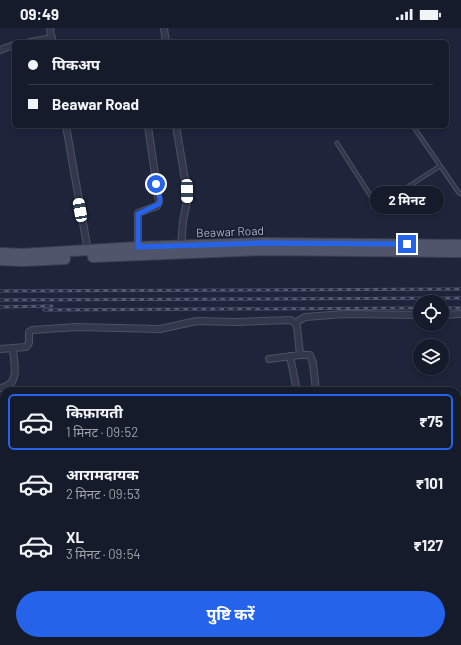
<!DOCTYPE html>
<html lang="hi">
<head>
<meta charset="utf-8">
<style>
  body { margin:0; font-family:Barlow,"Noto Sans Devanagari",sans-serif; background:#232838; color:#f1f3f6; height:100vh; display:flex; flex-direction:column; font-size:15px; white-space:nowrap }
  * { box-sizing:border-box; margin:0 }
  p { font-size:13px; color:#9ea1a9 }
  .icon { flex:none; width:22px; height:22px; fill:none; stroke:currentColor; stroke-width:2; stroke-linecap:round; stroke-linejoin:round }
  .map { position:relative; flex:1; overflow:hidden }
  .panel { position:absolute; left:0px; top:359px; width:461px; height:258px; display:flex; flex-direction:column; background:#161b2c; border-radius:12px 12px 0 0; box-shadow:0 2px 6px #0003,0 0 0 1px #353948 }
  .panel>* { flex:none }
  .hud { position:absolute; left:12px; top:12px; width:437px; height:88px; border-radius:6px; box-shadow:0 2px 6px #0003,0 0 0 1px #353948; display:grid; align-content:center; height:88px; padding:0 16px; background:#161b2c }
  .fabs { position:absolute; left:413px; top:267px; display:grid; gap:8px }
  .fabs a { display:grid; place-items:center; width:36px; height:36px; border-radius:50%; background:#161b2c; box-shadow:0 2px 6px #0003,0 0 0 1px #353948; font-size:20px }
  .end { position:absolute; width:18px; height:18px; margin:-9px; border:5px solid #2563eb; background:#fff; box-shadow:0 0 0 2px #fff }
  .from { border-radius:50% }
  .bubble { position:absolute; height:28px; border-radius:14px; background:#161b2c; box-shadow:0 2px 6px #0003,0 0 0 1px #353948; font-size:13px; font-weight:700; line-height:28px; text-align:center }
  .car { position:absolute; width:12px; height:24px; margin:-12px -6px; border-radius:5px; box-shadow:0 0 3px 1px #0007; background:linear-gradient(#fff 24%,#345 0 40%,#fff 0 76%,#345 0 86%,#fff 0) }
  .hud b { display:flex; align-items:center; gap:14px; height:38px; font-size:15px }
  .hud b+b { border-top:1px solid #353948 }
  .hud i { width:10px; height:10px; background:#f1f3f6 }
  ul { padding:7px 0 0; list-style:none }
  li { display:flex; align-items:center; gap:12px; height:56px; margin:0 8px 6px; padding:0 8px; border:2px solid transparent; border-radius:6px }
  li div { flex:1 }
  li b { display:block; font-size:15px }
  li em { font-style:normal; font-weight:700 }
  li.current { border-color:#2563eb }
  li>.icon { width:36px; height:36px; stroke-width:1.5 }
  .action { display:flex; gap:8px; margin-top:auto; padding:8px 16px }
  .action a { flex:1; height:46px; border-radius:24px; background:#2563eb; color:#fff; font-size:16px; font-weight:700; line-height:46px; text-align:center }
  .status { display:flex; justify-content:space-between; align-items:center; height:28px; padding:0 20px; background:#161b2c; direction:ltr }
  .status svg { height:11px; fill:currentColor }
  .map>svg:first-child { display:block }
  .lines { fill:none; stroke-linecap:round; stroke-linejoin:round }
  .service-casing { stroke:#4d5165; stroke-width:5 }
  .minor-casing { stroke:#4d5165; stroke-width:8 }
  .primary-casing { stroke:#3c4054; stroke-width:12 }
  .service { stroke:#32374a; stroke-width:3 }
  .minor { stroke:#32374a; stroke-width:6 }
  .primary { stroke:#50556b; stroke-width:10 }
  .rail-casing { stroke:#545972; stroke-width:3 }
  .rail { stroke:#181c2f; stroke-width:1.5; stroke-dasharray:4.5; stroke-linecap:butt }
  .route { stroke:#2563eb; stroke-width:5 }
  .labels { text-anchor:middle; stroke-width:3; stroke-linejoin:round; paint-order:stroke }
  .street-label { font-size:12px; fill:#adb1c7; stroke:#181c2f }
</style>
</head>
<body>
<div class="status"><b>09:49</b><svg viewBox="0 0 49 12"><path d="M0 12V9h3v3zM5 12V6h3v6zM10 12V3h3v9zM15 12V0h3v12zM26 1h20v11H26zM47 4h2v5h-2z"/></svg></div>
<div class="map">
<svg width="461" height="617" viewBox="0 0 461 617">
  <rect width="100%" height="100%" fill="#1e243a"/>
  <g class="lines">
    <defs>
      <path id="service" d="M413,98L459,165L461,166
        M337,115L372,170L377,175H381L386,173L440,138
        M0,437L4,436
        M457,523L461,522
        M457,588L461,587
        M244,613L245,617
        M402,617L417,613"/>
      <path id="minor" d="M50,0L52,14
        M164,0L166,14
        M30,14L52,10
        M0,22L14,17
        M66,98L88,223
        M176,98L187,163V173L183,193L181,219
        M138,219V185L157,178L159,174L148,98
        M442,287L461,286
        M295,295L305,289L345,286L420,287
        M0,321L26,319L29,315V304L32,302L77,299L160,301L197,293L236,294L291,292L295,295L297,298L300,327
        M290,328L297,363
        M269,331L300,327H310L313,335L316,363
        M0,360C21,357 14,336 13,321
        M457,415H461
        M0,474L1,479L0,483
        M0,505L4,504
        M0,534L4,533
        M0,542L4,557
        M0,565L4,564
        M42,613L44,617
        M77,613L78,617
        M115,613L116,617
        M148,613V617
        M181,613L182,617
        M226,613V617
        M0,617L10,613"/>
      <path id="primary" d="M0,225L23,226L138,219L263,215L461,217
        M93,229L263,222L461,224
        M0,232L23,233L65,231"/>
    </defs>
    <use href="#service" class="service-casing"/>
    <use href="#minor" class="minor-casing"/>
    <use href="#primary" class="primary-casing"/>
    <use href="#service" class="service"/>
    <use href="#minor" class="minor"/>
    <use href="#primary" class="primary"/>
    <defs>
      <path id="rail" d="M0,263L461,261
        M0,272L461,270
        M0,279L52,278
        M442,280H461
        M44,282L420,280"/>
    </defs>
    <use href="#rail" class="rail-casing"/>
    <use href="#rail" class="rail"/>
  </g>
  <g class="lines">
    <path class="route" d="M156,156L160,171L159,176L138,186V219L263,215L407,216"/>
  </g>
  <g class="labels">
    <g class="street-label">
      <text transform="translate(230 204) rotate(-2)" y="4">Beawar Road</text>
    </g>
  </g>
</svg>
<div class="fabs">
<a><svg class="icon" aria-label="locate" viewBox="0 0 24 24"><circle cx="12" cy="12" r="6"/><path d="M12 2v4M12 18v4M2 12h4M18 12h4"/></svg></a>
<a><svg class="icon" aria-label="layers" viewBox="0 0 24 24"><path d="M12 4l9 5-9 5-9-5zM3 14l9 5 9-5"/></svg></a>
</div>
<i class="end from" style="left:156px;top:156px"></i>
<i class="end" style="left:407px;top:216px"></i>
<div class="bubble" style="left:370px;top:158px;width:74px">2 मिनट</div>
<i class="car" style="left:187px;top:163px;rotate:179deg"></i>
<i class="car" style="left:80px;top:182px;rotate:350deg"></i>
<div class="hud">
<b><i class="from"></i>पिकअप</b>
<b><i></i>Beawar Road</b>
</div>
<section class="panel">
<ul>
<li class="current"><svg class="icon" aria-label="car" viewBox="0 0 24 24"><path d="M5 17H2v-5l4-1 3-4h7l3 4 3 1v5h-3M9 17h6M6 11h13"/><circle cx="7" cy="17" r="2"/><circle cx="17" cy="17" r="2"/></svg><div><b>किफ़ायती</b><p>1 मिनट · 09:52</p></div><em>₹75</em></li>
<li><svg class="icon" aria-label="car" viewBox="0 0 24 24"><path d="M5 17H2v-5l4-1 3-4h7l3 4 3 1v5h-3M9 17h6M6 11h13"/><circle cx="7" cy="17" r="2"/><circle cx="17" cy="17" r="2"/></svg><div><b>आरामदायक</b><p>2 मिनट · 09:53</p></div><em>₹101</em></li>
<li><svg class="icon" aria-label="car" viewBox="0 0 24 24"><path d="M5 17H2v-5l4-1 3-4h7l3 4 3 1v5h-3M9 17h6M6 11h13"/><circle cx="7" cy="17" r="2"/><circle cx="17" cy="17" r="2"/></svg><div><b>XL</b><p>3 मिनट · 09:54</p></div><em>₹127</em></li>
</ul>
<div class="action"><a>पुष्टि करें</a></div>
</section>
</div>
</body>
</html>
